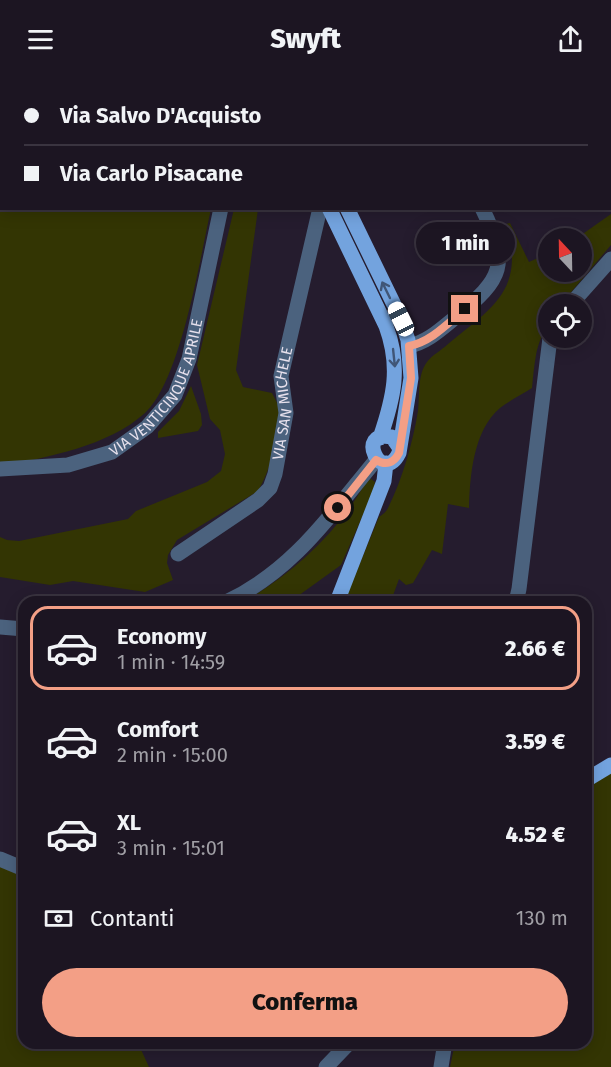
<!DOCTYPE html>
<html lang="it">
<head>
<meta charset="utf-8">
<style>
  body { margin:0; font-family:"Fira Sans",sans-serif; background:#29222f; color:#f1f3f6; height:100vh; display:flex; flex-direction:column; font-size:22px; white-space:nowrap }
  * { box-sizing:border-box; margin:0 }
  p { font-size:20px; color:#a09fa5 }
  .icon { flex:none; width:33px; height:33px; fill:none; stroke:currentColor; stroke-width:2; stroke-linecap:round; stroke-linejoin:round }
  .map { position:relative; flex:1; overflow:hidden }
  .side { position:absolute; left:18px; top:518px; width:574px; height:453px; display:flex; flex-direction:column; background:#1c1522; border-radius:18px; box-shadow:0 3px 15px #0003,0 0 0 2px #3a3440 }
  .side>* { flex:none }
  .guide { position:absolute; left:0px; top:0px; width:612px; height:132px; box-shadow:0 3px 15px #0003,0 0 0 2px #3a3440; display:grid; align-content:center; height:132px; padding:0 24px; background:#1c1522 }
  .needle { width:39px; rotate:338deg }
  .controls { position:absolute; left:538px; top:150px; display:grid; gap:12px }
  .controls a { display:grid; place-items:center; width:54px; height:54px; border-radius:50%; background:#1c1522; box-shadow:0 3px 15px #0003,0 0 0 2px #3a3440; font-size:30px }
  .end { position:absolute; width:27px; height:27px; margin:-14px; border:8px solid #f39f86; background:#111; box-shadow:0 0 0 3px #111 }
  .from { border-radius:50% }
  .bubble { position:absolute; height:42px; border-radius:21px; background:#1c1522; box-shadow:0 3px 15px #0003,0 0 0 2px #3a3440; font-size:20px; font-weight:800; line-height:42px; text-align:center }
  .car { position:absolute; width:18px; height:36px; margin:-18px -9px; border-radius:8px; box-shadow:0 0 4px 2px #0007; background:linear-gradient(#fff 24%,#345 0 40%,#fff 0 76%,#345 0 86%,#fff 0) }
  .guide b { display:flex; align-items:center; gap:21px; height:57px; font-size:22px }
  .guide b+b { border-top:2px solid #3a3440 }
  .guide i { width:15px; height:15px; background:#f1f3f6 }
  ul { padding:10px 0 0; list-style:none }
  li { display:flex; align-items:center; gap:18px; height:84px; margin:0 12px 9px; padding:0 12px; border:3px solid transparent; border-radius:18px }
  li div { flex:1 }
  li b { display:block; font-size:22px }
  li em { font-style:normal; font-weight:800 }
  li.current { border-color:#f39f86 }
  li>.icon { width:54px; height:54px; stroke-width:1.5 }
  .pay { display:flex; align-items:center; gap:15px; height:66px; padding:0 24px; font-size:22px }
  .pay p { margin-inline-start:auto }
  .action { display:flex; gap:12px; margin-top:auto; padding:12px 24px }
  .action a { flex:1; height:69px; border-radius:36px; background:#f39f86; color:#111; font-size:24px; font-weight:800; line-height:69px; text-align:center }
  header { display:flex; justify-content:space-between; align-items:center; height:78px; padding:0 24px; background:#1c1522; font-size:27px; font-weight:800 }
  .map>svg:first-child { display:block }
  .green { fill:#333503 }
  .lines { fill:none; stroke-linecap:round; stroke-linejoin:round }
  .minor { stroke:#4b627e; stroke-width:15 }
  .major { stroke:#73a3de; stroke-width:15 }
  .oneway { stroke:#405677 }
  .route { stroke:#f39f86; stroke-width:8 }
  .labels { text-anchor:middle; stroke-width:6; stroke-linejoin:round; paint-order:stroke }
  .street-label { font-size:15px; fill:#e7e1ed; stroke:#0c0810 }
</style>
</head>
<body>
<header><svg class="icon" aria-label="menu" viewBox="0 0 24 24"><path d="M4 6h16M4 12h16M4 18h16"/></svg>Swyft<svg class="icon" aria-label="share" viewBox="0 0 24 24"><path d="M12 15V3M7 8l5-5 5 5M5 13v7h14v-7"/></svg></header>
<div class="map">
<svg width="611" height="989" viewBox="0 0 611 989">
  <rect width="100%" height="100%" fill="#251c2e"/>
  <path class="green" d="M0,33L2,130L211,131C200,180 181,302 145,335C107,369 49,378 0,389Z
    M234,131H258L236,292L243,309L272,315C275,321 279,327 279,333C280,357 270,393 258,413L177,462L168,477L167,485L173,502L145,514L73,503L50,507L0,499V459L7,462L19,463L128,441L136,433L207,404L221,393L225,376L220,352L210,341L197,287Z
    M611,136V167L561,226H549C549,248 540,257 536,277C534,288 533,299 532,310C521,317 509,323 500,330C473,353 470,398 469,430L448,426L442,476L432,472L413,505L406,507L399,501L391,523L344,524L379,439C383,436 386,434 388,430C402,402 413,364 418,333C420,318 417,297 427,284C432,277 442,272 448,266C493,229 526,211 506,146L510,145L529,184L549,175V194H582V160H577Z
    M191,308L201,336L202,347L198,353L158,360V354L179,333Z
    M371,401L375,404L373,414L341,487L291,523L244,524C294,494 337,456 366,404Z
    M611,689V989H450L455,965L586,964L587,710L608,697Z
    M0,785L24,797V964L138,965L149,989H0Z"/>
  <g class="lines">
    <g class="minor">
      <path d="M417,0L418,2"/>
      <path d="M509,0V2"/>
      <path d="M250,2V0"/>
      <path d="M571,226L611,181"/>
      <path d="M409,268C428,264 441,251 456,239C503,200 510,187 482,130"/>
      <path id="s1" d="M0,391L68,387L112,374L147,349L175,317L189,281L221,130"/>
      <path id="s2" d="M178,476L258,422L270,410L275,396L286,335L281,298L320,130"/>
      <path d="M226,524C293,493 331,436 376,382"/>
      <path d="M516,524L519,511L550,260"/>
      <path d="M0,549L24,551"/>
      <path d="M0,781L24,791"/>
      <path d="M326,989L350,964"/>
      <path d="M441,989L445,964"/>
    </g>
    <path class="major" d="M276,0L277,2
      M329,130L386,248C401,289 394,319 380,360
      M347,130L401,241L408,262L411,300L399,375C382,409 354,351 392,359L399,369
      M337,524L384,403L386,385
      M586,702L611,687"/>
  </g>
  <defs><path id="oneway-shaft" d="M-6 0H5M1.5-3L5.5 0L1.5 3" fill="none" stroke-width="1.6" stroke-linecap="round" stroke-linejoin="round" transform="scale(1.5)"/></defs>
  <g class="oneway">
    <use href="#oneway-shaft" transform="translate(386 212) rotate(-116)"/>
    <use href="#oneway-shaft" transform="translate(394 280) rotate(84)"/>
  </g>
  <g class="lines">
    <path class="route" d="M338,430L376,382C386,388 394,385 399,375L411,300L409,268C431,264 448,245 465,231"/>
  </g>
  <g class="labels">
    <g class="street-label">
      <text dy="5" stroke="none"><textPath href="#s1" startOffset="196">VIA VENTICINQUE APRILE</textPath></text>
      <text dy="5" stroke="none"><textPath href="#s2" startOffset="200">VIA SAN MICHELE</textPath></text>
    </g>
  </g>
</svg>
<div class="controls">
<a><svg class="needle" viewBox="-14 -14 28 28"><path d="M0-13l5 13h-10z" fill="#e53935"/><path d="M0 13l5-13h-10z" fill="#a09fa5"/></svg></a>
<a><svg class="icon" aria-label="locate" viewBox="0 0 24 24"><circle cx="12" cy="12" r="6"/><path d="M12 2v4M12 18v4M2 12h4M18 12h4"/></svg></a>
</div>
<i class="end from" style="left:338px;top:430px"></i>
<i class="end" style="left:465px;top:231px"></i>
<div class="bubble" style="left:416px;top:144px;width:99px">1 min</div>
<i class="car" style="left:401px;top:241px;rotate:334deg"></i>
<div class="guide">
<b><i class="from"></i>Via Salvo D'Acquisto</b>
<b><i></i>Via Carlo Pisacane</b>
</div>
<section class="side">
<ul>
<li class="current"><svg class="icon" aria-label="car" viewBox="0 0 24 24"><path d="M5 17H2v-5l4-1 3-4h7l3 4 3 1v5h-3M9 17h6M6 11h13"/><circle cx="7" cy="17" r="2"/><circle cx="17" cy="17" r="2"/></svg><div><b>Economy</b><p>1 min · 14:59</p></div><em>2.66 €</em></li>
<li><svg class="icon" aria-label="car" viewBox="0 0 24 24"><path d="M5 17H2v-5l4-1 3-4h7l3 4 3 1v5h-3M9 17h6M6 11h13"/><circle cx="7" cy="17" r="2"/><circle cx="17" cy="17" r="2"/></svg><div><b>Comfort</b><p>2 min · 15:00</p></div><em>3.59 €</em></li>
<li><svg class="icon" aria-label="car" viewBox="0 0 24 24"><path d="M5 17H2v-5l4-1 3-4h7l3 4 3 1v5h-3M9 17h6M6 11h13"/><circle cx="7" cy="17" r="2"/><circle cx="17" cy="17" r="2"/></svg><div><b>XL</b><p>3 min · 15:01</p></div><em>4.52 €</em></li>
</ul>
<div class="pay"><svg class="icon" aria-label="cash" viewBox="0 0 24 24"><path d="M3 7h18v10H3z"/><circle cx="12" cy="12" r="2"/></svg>Contanti<p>130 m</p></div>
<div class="action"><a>Conferma</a></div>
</section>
</div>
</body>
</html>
